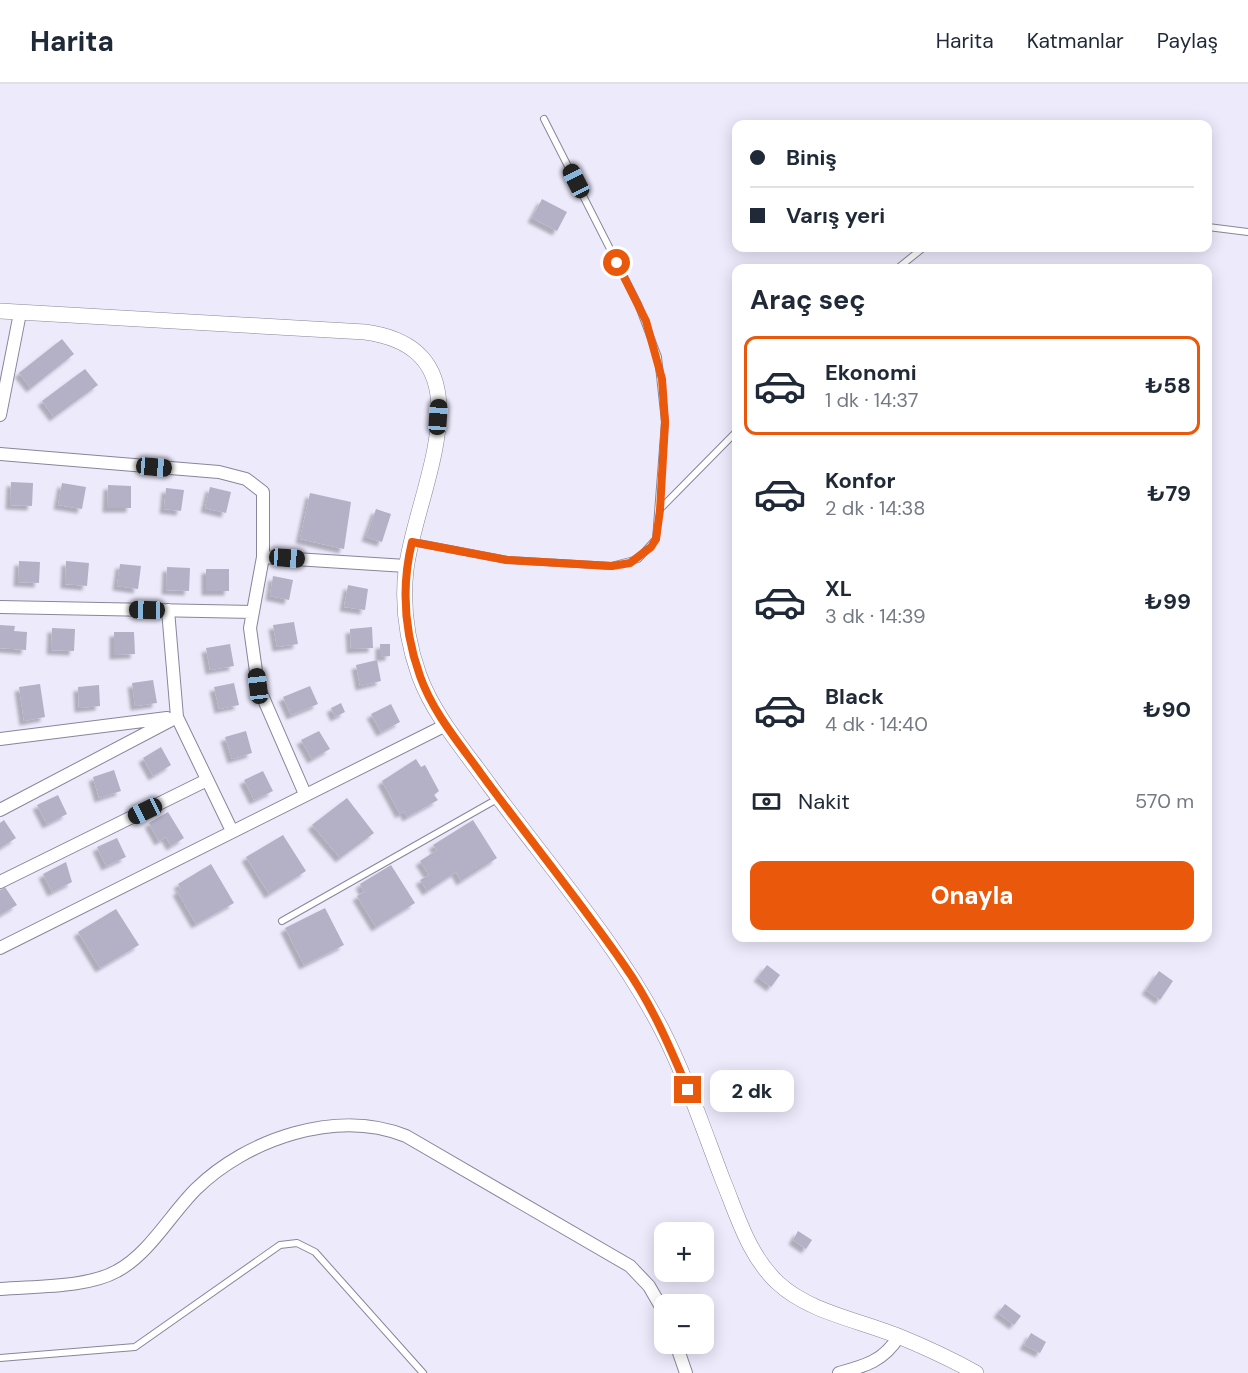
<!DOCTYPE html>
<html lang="tr">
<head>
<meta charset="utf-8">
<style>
  body { margin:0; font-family:"DM Sans",sans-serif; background:#f2f2f3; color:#1f2937; height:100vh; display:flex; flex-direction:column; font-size:22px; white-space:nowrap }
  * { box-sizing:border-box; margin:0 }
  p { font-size:20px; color:#747a83 }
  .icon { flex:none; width:33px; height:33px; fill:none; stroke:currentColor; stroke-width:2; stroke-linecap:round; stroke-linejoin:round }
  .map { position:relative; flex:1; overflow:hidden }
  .side { position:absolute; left:732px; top:180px; width:480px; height:678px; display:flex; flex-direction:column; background:#fff; border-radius:12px; box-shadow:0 3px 15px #0003 }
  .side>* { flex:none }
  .banner { position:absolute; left:732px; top:36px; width:480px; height:132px; border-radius:12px; box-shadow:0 3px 15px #0003; display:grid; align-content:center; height:132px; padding:0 18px; background:#fff }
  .fabs { position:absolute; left:654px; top:1138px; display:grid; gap:12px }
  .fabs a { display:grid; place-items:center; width:60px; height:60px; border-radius:12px; background:#fff; box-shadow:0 3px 15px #0003; font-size:30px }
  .end { position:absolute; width:27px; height:27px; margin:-14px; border:8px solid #ea580c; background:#fff; box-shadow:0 0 0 3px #fff }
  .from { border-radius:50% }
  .bubble { position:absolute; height:42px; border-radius:12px; background:#fff; box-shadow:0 3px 15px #0003; font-size:20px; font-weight:800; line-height:42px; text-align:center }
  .car { position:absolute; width:18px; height:36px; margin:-18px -9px; border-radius:8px; box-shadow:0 0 4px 2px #0007; background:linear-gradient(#222 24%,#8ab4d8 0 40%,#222 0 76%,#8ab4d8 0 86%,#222 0) }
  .banner b { display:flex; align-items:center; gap:21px; height:57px; font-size:22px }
  .banner b+b { border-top:2px solid #e0e1e3 }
  .banner i { width:15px; height:15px; background:#1f2937 }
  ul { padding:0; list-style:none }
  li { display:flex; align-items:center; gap:18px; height:99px; margin:0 12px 9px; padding:0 6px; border:3px solid transparent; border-radius:12px }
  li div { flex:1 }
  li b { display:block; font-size:22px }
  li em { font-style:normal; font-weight:800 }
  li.selected { border-color:#ea580c }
  li>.icon { width:54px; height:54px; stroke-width:1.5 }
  h2 { padding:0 18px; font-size:27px; line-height:72px }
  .pay { display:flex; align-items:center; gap:15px; height:66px; padding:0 18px; font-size:22px }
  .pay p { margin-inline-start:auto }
  .primary-button { display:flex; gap:12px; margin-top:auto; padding:12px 18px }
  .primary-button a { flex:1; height:69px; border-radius:12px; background:#ea580c; color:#fff; font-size:24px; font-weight:800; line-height:69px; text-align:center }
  header { display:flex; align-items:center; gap:36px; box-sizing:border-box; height:84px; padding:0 30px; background:#fff; border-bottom:2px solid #e0e1e3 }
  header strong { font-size:28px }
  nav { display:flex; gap:33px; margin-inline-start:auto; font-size:21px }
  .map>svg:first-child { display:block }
  .building { fill:#b4b0c6; filter:url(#shadow) }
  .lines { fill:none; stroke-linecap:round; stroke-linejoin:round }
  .service-casing { stroke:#89859a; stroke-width:8 }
  .minor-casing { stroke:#89859a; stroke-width:14 }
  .tertiary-casing { stroke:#89859a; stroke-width:16 }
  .service { stroke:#fff; stroke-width:6 }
  .minor { stroke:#fff; stroke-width:12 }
  .tertiary { stroke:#fff; stroke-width:15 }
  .route { stroke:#ea580c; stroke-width:8 }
</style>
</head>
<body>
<header>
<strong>Harita</strong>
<nav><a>Harita</a><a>Katmanlar</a><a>Paylaş</a></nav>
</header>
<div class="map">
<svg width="1248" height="1289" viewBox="0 0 1248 1289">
  <defs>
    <filter id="shadow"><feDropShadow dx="-4.5" dy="4.5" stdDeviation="1.5" flood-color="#0004"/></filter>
  </defs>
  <rect width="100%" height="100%" fill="#edeafc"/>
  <path class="building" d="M542,115L567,128L557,147L532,134Z
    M62,255L74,270L31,304L19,289Z
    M85,285L98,301L54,333L42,317Z
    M11,398L33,399L32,422L10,421Z
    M62,399L86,403L82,425L58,421Z
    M108,401L131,402V424H107Z
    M210,403L231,408L226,429L205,424Z
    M166,404L184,406L181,427L164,425Z
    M310,409L351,418L344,465L300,455Z
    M376,425L391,430L382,458L366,453Z
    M19,477L40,478L39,499L18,498Z
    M66,477L89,479L87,502L65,500Z
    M120,480L141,482L138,505L117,502Z
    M167,483L190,484L189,507L166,506Z
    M206,485H229V507H206Z
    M273,492L293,496L289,516L270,512Z
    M348,501L368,505L365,526L344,523Z
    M294,538L298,560L277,563L273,541Z
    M0,541L15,542L14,547L27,548L26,566L0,564Z
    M372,543L373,564L351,565L350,545Z
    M52,544L75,545L74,567L51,566Z
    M114,548H134L135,570L114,571Z
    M230,560L234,582L210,586L206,564Z
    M380,560H390V572L380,573Z
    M377,576L381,597L360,602L356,581Z
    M153,596L157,619L135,622L132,599Z
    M234,599L239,621L219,625L214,603Z
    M40,600L45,633L24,637L19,603Z
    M99,601L100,622L79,624L78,603Z
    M310,602L318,620L291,631L283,613Z
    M341,619L345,628L335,633L331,624Z
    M391,620L400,638L381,648L371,630Z
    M246,647L252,669L232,675L225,653Z
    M319,647L330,665L312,675L301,656Z
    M161,663L171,681L153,692L143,674Z
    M416,675L421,683L425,681L439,707L434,711L438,716L407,733L404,727L400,730L382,697Z
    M114,686L121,707L99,714L93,693Z
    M263,687L273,707L254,716L244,696Z
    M58,711L67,730L47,740L37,721Z
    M347,714L374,749L340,774L312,741Z
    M168,728L184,754L171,762L166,753L159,757L149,739Z
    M4,736L16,754L0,764V739Z
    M473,736L497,774L461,797L456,788L427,807L420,796L429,791L420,777L437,766L433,761Z
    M283,751L306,787L269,810L246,773Z
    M117,754L126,773L106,782L97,763Z
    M66,778L72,798L52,808L43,790Z
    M211,780L234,819L196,840L177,807L181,805L178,800Z
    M391,781L415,819L376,843L357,812L364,808L360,800Z
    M5,803L17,821L0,831V806Z
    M325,824L344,861L304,881L285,844Z
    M116,825L139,861L100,884L78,848Z
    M767,881L780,891L771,903L758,893Z
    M1159,887L1173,897L1160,916L1146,906Z
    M798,1147L812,1156L806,1165L793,1156Z
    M1005,1220L1021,1232L1014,1241L998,1229Z
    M1031,1249L1046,1258L1040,1269L1024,1261Z"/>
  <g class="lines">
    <defs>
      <path id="service" d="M1208,143L1248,148
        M898,184L923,164
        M660,425L736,348
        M413,458L507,476L611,482L638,475L656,455L665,338L658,273L638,220L544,35
        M282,837L499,714
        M0,1274L135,1263L280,1161L297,1159L315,1168L423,1289"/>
      <path id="minor" d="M0,331L20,229
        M0,370L219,388L246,395L263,408V473L250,544L258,602L305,710
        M263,473L406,482
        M0,523L253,528
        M168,526L177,633L232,747
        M0,655L167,634
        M0,726L177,633
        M0,798L207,696
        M0,864L446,641
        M0,1205C34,1202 87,1204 117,1187C149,1170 170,1131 196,1105C247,1055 337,1024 406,1052L630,1182L649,1202L664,1228
        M676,1260L686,1289
        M839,1289C865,1282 884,1277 899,1252"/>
      <path id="tertiary" d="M0,227L365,248C496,266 415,407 406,486C402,521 407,557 419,591C434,632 465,667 490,702C549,782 616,858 662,946C686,993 703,1044 722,1094C737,1130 748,1171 778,1199C809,1228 859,1236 898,1252C925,1263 951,1275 976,1289"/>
    </defs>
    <use href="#service" class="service-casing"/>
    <use href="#minor" class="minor-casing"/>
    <use href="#tertiary" class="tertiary-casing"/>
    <use href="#service" class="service"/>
    <use href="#minor" class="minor"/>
    <use href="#tertiary" class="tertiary"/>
  </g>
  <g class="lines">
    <path class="route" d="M617,179L646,237L662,295L665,338L660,426L656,455L651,463L630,479L612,482L507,476L412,458C401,503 404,547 420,592C433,629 460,660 482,691C529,755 579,816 624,881C651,919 670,963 688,1006"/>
  </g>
</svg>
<div class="fabs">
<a>+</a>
<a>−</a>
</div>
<i class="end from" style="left:617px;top:179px"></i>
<i class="end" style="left:688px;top:1006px"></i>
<div class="bubble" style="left:710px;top:986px;width:84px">2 dk</div>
<i class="car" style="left:576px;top:97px;rotate:333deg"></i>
<i class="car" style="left:438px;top:333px;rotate:4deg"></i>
<i class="car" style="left:154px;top:383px;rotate:95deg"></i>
<i class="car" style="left:287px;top:474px;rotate:94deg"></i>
<i class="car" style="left:147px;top:526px;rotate:271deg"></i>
<i class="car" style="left:258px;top:602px;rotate:353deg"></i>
<i class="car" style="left:145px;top:727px;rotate:244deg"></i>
<div class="banner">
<b><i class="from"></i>Biniş</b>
<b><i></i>Varış yeri</b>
</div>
<section class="side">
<h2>Araç seç</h2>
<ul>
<li class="selected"><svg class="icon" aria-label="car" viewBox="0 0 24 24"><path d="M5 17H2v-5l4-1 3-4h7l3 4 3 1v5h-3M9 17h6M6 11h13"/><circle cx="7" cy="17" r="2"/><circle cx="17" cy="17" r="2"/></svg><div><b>Ekonomi</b><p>1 dk · 14:37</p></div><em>₺58</em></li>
<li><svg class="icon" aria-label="car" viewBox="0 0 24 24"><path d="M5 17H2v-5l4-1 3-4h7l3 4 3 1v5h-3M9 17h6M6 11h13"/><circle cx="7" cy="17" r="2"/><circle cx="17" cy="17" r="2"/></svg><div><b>Konfor</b><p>2 dk · 14:38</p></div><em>₺79</em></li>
<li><svg class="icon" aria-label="car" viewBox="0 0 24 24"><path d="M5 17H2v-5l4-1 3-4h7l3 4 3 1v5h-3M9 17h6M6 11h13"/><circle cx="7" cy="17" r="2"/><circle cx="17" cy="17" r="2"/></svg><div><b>XL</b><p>3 dk · 14:39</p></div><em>₺99</em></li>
<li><svg class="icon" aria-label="car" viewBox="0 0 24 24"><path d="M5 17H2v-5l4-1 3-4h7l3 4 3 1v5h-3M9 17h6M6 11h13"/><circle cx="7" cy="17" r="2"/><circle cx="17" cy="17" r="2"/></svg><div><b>Black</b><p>4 dk · 14:40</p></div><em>₺90</em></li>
</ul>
<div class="pay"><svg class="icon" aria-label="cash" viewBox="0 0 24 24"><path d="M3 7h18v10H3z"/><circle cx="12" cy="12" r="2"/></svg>Nakit<p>570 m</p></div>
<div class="primary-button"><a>Onayla</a></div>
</section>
</div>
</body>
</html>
